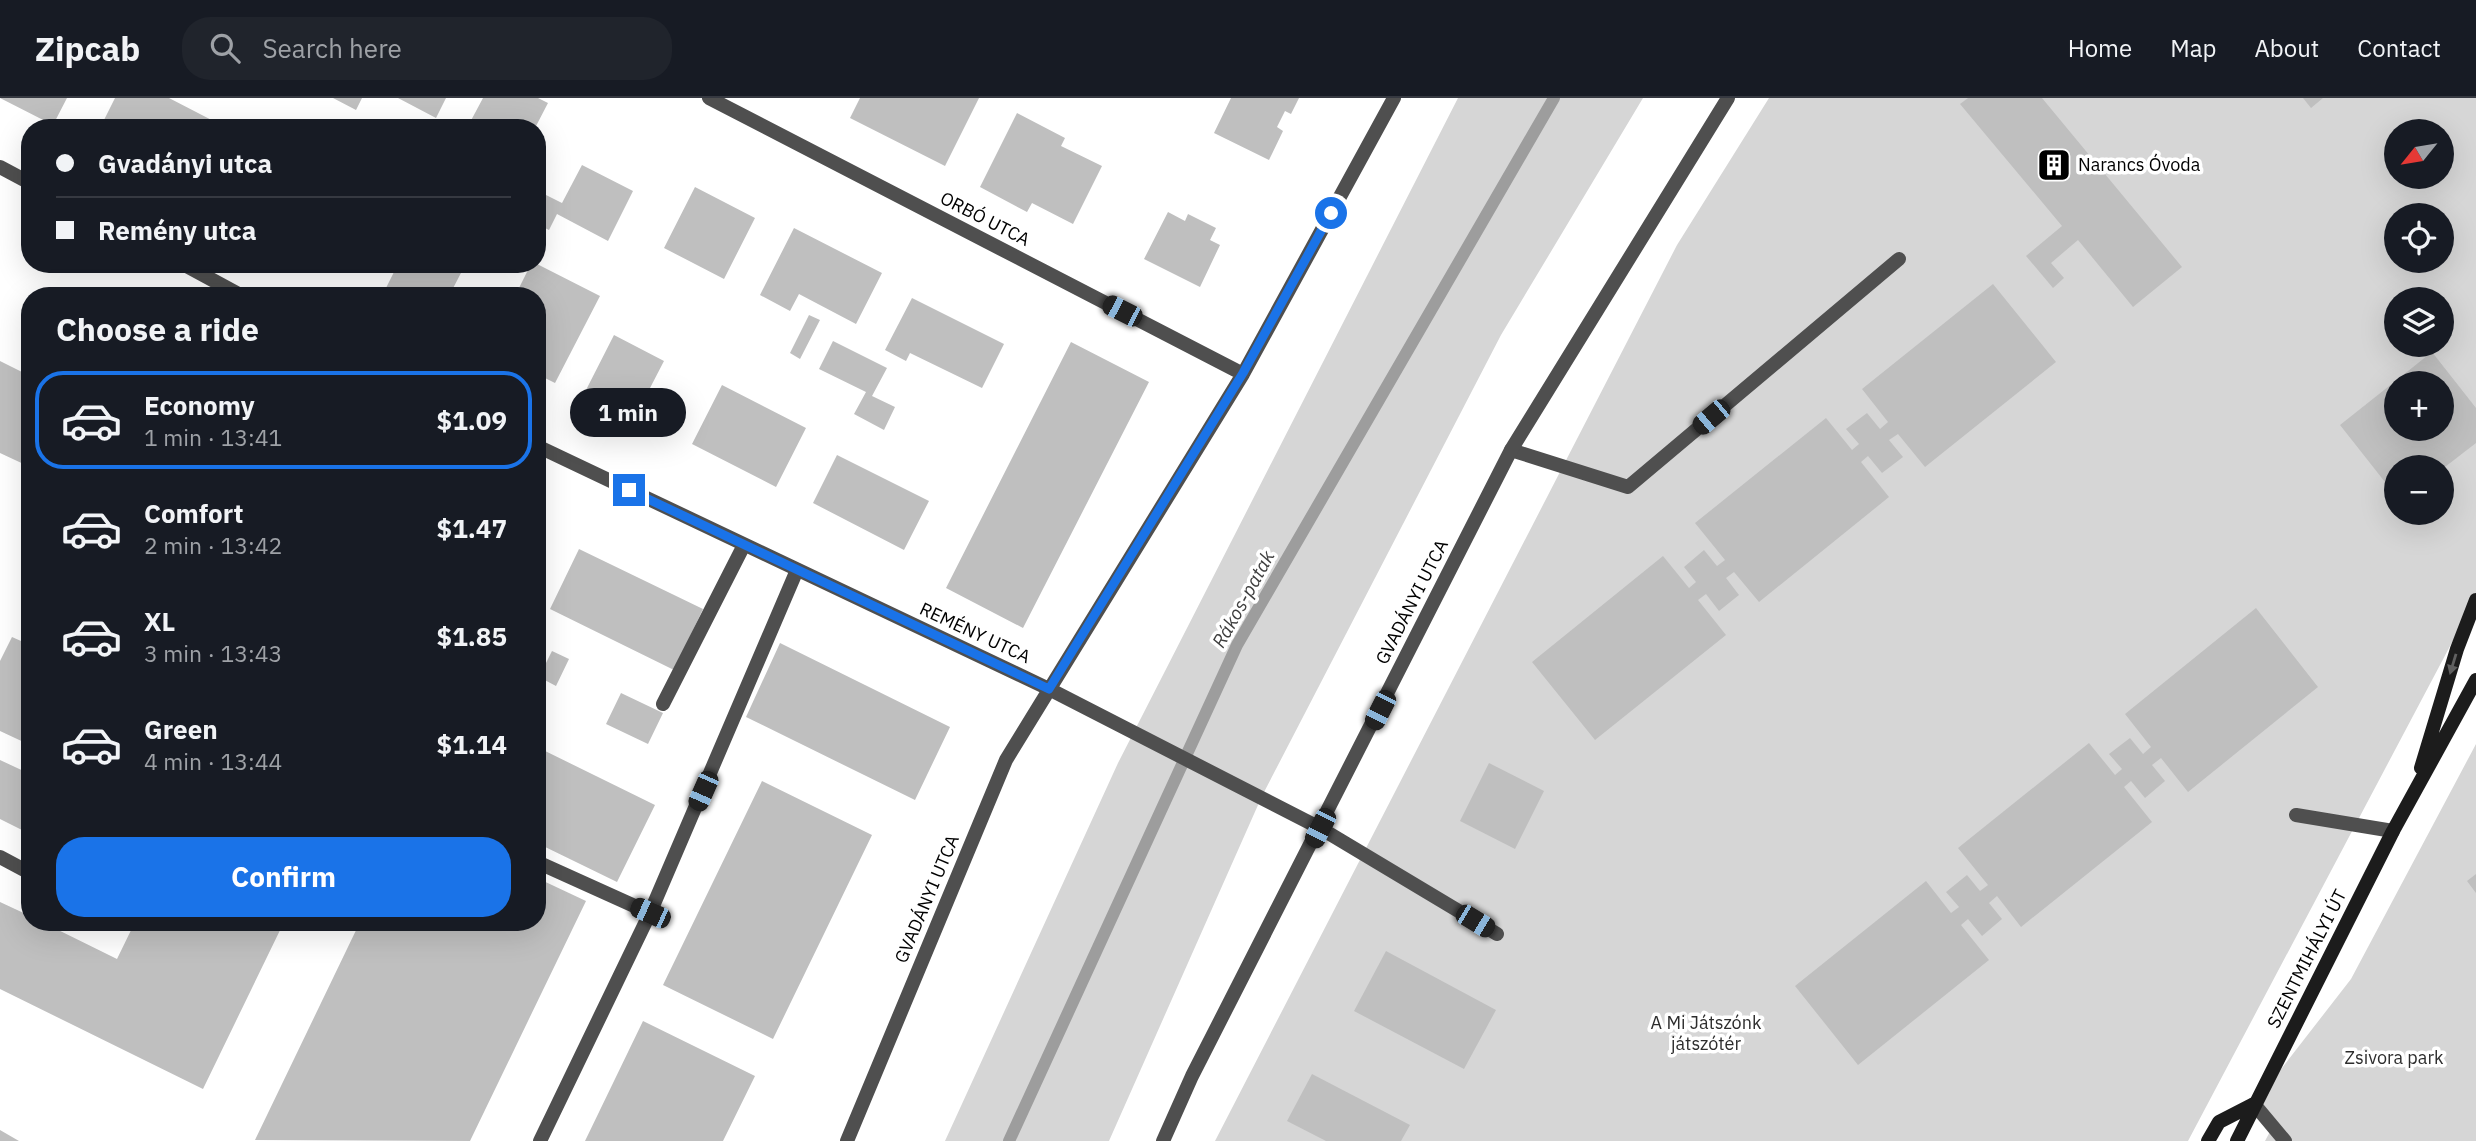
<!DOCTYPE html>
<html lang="en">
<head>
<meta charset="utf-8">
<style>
  body { margin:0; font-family:"IBM Plex Sans",sans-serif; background:#20242c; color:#f1f3f6; height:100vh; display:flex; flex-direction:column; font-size:26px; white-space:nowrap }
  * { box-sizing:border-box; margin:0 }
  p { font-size:23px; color:#9ea1a6 }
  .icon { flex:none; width:38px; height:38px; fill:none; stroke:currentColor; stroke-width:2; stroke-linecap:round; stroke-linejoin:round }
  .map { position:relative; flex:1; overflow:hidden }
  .panel { position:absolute; left:21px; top:189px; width:525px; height:644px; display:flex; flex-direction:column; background:#171b24; border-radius:28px; box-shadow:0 7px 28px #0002 }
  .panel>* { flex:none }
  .guide { position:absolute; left:21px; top:21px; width:525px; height:154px; border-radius:28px; box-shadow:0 7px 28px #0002; display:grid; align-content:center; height:154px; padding:0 35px; background:#171b24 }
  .needle { width:46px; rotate:240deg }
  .fabs { position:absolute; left:2384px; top:21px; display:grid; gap:14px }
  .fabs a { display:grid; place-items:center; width:70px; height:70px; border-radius:50%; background:#171b24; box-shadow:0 7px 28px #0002; font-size:35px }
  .end { position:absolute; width:32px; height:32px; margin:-16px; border:9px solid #1a73e8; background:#fff; box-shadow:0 0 0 4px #fff }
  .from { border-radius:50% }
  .bubble { position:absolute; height:49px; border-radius:24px; background:#171b24; box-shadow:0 7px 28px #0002; font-size:23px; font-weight:700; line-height:49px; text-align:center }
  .car { position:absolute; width:21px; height:42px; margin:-21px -10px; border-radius:9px; box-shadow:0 0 5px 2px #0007; background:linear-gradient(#222 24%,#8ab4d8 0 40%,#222 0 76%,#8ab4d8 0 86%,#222 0) }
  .guide b { display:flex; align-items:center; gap:24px; height:66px; font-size:26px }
  .guide b+b { border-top:2px solid #363941 }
  .guide i { width:18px; height:18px; background:#f1f3f6 }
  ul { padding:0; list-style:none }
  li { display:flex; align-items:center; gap:21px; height:98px; margin:0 14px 10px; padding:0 21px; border:4px solid transparent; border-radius:28px }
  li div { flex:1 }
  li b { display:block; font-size:26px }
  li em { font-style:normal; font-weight:700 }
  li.on { border-color:#1a73e8 }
  li>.icon { width:63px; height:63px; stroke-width:1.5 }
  h2 { padding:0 35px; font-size:32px; line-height:84px }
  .cta { display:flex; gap:14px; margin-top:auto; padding:14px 35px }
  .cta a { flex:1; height:80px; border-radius:28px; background:#1a73e8; color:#fff; font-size:28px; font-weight:700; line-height:80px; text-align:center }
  header { display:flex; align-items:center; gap:42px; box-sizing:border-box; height:98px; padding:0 35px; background:#171b24; border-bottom:2px solid #363941 }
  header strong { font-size:33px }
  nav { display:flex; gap:38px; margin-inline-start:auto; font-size:24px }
  .search { width:490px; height:63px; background:#20242c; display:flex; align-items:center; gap:18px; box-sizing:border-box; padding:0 24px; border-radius:28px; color:#9ea1a6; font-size:26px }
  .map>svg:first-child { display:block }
  .green { fill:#d6d6d6; fill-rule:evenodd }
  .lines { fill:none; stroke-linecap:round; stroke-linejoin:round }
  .stream { stroke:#9d9d9d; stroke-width:12 }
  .building { fill:#bfbfbf; fill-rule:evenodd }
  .lane { stroke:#4f4f4f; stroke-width:14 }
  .street { stroke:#4f4f4f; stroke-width:14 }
  .secondary { stroke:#1c1c1c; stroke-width:14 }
  .oneway { fill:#606060 }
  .route { stroke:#1a73e8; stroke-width:9 }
  .labels { text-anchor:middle; stroke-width:7; stroke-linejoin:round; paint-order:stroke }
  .poi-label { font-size:18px; fill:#000; stroke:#fff; text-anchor:start }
  .street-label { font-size:18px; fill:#000; stroke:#fff }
  .park-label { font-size:18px; fill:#2d2d2d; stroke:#fff }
  .water-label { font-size:19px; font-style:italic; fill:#3e3e3e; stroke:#fff }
</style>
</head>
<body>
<header>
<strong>Zipcab</strong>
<div class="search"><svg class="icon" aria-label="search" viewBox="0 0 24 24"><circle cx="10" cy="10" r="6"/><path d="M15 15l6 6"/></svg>Search here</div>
<nav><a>Home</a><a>Map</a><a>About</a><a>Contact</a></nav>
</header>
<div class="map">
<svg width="2476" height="1043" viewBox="0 0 2476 1043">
  <rect width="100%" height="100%" fill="#fff"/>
  <path class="green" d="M1458,0H1643L1501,237L1262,698L1109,1043H945L1118,665Z
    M1769,0H2476V499L2188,1043H1215L1677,147ZM2396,33H2441V79H2396ZM2396,117H2441V163H2396ZM2396,201H2441V247H2396ZM2396,285H2441V331H2396ZM2396,369H2441V415H2396Z
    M2476,646V1043H2265L2273,1028L2254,1006L2351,881Z"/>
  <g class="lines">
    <path class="stream" d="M1009,1043L1237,547L1554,0"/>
  </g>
  <path class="building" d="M0,0H67L53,27Z
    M115,0H169L227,30H100Z
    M333,0H362L356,12Z
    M398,0H446L436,20Z
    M483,0H538L548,5L535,30H467Z
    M860,0H979L945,68L850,20Z
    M1231,0H1299L1291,16L1285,13L1277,29L1283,33L1269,62L1214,35Z
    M1968,0H2042L2182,169L2133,209L2078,142L2051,165L2064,180L2053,190L2026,158L2062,128L1960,6Z
    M2303,0H2323L2311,10Z
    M1017,15L1065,40L1061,48L1102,68L1073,126L1032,105L1027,114L980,89Z
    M582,67L633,93L608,143L557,116L549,132L537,126V104L542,95L562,105Z
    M695,89L755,120L724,181L664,150Z
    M1168,114L1185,123L1188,116L1216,130L1210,142L1220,147L1200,189L1144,161Z
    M794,130L882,175L856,226L799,196L790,213L760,197Z
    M398,166H450L462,173L449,198H402L386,190Z
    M531,166H537L600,198L555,285L537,276V198H515Z
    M1993,186L2056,264L1925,369L1898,336L1889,342L1903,359L1882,375L1868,358L1861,364L1889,399L1759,504L1734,474L1726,480L1739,497L1719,513L1706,496L1698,502L1726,537L1595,642L1532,564L1663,458L1689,490L1696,484L1684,469L1704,452L1717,468L1725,462L1695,425L1826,320L1852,352L1859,346L1846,331L1867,315L1880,331L1888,324L1862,291Z
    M912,200L1004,246L982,290L910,255L906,263L885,252Z
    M809,217L820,222L800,261L790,255Z
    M614,237L664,263L636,317L586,292Z
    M833,243L887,270L872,298L895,309L884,332L854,316L866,294L819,271Z
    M1071,244L1149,284L1023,530L946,490Z
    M2432,254L2476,310V345L2441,372V369H2396V398L2340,327ZM2396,285H2441V331H2396Z
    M0,263L30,278V369L0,355Z
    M722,287L806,330L776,389L692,346Z
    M837,357L929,403L904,452L813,405Z
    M579,451L703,511L674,572L550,511Z
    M2256,510L2318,589L2188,694L2161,660L2152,667L2165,683L2145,700L2131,683L2124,689L2152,724L2021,829L1997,798L1989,805L2002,821L1982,838L1968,821L1961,827L1989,862L1858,967L1795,888L1926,783L1951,815L1959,809L1946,794L1967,777L1980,793L1988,787L1958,750L2089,645L2115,677L2122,671L2109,656L2130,640L2143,656L2151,649L2125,616Z
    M12,539L30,547V647L0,633V563Z
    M780,545L950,629L915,702L746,619Z
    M552,553L569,561L556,588L539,579Z
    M621,595L663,615L648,646L606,626Z
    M537,649L655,707L617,784L537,745Z
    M0,662L30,676V731L28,735L0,721Z
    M1489,665L1544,693L1515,751L1460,723Z
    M762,683L872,737L773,941L663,887Z
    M2476,776V795L2467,783Z
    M537,780L586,803L470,1043L255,1042L360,824H537Z
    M0,804L30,818V824H42L117,861L135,824H284L203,991L0,891Z
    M1386,853L1496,912L1464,971L1354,913Z
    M643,923L755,978L723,1043H585Z
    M1312,976L1410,1027L1401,1043H1326L1287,1023Z
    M0,1032L19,1043H0Z"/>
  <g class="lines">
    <path class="lane" d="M1511,352L1628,389L1899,161
      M663,606L744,447
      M2296,717L2393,733
      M0,759L30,775
      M537,764L650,815
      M2254,1006L2285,1043
      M540,1043L650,815L797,472"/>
    <path class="street" d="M709,0L1243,276
      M0,69L30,85
      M183,166L242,198
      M537,348L1049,591L1320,730L1497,836
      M847,1043L1006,662L1243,276L1394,0
      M1163,1043L1192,978L1511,352L1728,0"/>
    <path class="secondary" d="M2421,670L2457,551L2476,502
      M2208,1043L2219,1024L2254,1006
      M2237,1043L2393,733L2476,582"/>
  </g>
  <defs><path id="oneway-solid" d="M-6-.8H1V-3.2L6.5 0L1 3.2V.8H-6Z" transform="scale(1.75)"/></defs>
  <use class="oneway" href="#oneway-solid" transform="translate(2453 566) rotate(107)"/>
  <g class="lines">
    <path class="route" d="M629,392L1049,591L1243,275L1331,115"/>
  </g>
  <defs>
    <symbol id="building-square" viewBox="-11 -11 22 22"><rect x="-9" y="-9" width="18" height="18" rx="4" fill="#000" stroke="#fff"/><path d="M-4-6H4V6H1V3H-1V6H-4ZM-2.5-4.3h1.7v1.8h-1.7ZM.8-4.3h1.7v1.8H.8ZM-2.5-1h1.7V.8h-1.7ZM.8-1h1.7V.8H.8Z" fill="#fff"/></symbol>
  </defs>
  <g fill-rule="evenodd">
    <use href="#building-square" x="2035" y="48" width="38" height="38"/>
  </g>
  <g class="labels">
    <g class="poi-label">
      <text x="2078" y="73">Narancs Óvoda</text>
    </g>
    <g class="street-label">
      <text transform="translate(985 121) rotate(27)" y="6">ORBÓ UTCA</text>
      <text transform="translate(1412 504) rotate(-63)" y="6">GVADÁNYI UTCA</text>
      <text transform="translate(975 535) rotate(25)" y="6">REMÉNY UTCA</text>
      <text transform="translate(927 801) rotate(-67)" y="6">GVADÁNYI UTCA</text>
      <text transform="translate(2307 861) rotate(-63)" y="6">SZENTMIHÁLYI ÚT</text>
    </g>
    <g class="park-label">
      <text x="1706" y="931">A Mi Játszónk<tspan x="1706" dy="21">játszótér</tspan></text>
      <text x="2394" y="966">Zsivora park</text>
    </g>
    <g class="water-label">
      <text transform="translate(1243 501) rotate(-61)" y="7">Rákos-patak</text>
    </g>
  </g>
</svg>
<div class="fabs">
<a><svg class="needle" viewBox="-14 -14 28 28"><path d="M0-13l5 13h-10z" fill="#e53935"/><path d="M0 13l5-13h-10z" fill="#9ea1a6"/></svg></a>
<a><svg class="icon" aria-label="locate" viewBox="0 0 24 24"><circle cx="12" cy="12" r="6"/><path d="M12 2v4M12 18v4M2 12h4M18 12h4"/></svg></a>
<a><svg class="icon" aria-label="layers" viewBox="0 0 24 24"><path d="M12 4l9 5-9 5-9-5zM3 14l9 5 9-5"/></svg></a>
<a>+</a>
<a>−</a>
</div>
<i class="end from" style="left:1331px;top:115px"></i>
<i class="end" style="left:629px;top:392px"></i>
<div class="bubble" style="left:570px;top:290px;width:116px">1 min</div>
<i class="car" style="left:1122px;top:213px;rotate:297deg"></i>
<i class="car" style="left:1711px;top:319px;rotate:230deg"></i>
<i class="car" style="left:1380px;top:612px;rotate:207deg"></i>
<i class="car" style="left:703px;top:693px;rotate:204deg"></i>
<i class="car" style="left:1320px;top:730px;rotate:207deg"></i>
<i class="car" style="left:650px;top:815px;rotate:294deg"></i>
<i class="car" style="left:1475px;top:823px;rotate:121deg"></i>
<div class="guide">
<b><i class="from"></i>Gvadányi utca</b>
<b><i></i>Remény utca</b>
</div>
<section class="panel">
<h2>Choose a ride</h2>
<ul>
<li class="on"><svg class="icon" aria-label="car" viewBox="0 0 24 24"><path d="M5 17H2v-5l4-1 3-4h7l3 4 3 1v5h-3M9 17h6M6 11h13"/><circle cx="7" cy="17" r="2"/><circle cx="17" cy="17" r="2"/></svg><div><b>Economy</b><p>1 min · 13:41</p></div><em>$1.09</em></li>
<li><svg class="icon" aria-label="car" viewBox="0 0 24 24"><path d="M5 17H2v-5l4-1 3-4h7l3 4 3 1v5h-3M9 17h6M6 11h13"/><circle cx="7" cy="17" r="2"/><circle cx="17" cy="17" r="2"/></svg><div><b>Comfort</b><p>2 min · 13:42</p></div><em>$1.47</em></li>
<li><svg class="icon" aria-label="car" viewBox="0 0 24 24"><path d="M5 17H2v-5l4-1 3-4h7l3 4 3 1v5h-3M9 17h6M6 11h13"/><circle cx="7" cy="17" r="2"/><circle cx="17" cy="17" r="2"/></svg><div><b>XL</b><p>3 min · 13:43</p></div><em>$1.85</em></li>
<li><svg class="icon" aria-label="car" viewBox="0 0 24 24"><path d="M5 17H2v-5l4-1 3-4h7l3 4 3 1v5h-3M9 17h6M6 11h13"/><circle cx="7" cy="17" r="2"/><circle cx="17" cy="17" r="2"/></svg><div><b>Green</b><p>4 min · 13:44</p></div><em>$1.14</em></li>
</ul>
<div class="cta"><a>Confirm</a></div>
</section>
</div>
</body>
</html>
